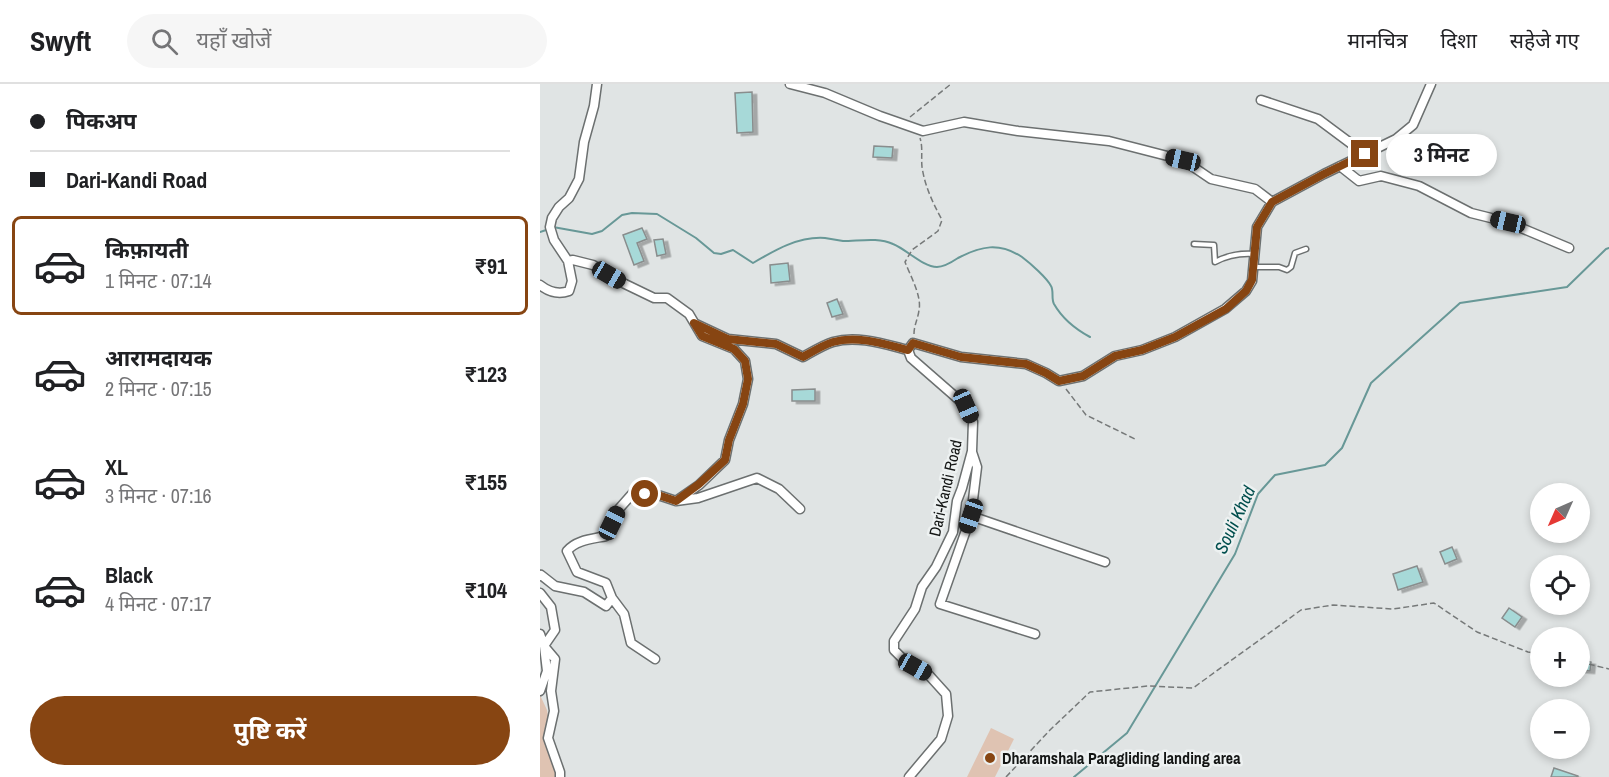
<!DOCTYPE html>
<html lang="hi">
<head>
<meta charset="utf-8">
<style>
  body { margin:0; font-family:"Archivo Narrow","Noto Sans Devanagari",sans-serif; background:#f6f6f6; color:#202124; height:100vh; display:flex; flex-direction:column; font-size:22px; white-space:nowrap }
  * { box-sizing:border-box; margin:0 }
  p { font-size:20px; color:#757577 }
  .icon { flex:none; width:33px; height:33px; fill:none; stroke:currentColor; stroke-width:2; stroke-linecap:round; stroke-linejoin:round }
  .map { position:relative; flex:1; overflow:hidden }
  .panel { display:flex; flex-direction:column; background:#fff; width:540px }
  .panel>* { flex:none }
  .banner { display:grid; align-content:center; height:132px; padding:0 30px; background:#fff }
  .needle { width:39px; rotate:225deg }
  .controls { position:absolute; left:990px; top:399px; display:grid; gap:12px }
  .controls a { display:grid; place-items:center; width:60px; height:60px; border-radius:50%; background:#fff; box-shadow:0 3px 9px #0003; font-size:30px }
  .end { position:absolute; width:27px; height:27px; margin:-14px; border:8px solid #874512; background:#fff; box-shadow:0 0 0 3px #fff }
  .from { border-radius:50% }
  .bubble { position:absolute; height:42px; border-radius:21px; background:#fff; box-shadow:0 3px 9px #0003; font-size:20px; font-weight:700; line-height:42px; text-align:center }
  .car { position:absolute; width:18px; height:36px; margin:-18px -9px; border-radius:8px; box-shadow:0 0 4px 2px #0007; background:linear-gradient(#222 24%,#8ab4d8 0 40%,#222 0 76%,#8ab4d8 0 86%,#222 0) }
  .banner b { display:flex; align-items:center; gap:21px; height:57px; font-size:22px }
  .banner b+b { border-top:2px solid #e0e0e0 }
  .banner i { width:15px; height:15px; background:#202124 }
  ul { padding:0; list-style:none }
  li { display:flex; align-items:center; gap:18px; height:99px; margin:0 12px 9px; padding:0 18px; border:3px solid transparent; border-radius:9px }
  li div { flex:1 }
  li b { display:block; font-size:22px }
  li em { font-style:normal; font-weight:700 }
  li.selected { border-color:#874512 }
  li>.icon { width:54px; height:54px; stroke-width:1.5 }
  .cta { display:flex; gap:12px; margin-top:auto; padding:12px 30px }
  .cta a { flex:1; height:69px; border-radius:36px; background:#874512; color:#fff; font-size:24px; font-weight:700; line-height:69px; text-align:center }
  header { display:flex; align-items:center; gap:36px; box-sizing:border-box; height:84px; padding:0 30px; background:#fff; border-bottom:2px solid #e0e0e0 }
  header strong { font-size:28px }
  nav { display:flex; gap:33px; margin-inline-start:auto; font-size:21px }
  .search { width:420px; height:54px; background:#f6f6f6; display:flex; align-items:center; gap:15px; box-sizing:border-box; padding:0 21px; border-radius:33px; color:#757577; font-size:22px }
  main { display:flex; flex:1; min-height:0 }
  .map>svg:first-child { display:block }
  .green { fill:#dfc3b2 }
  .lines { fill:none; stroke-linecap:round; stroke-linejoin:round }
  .stream { stroke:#689897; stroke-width:2 }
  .building { fill:#a7d9d8; stroke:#898d8d; stroke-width:1.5; filter:url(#shadow) }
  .lane-casing { stroke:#6c7070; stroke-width:7 }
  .street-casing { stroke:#6c7070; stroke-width:11 }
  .path { stroke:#767979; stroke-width:1.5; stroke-dasharray:6 3; stroke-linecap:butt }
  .lane { stroke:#fff; stroke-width:4 }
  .street { stroke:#fff; stroke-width:8 }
  .route { stroke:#874512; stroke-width:8 }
  .poi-dot { fill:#874512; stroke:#edf1f1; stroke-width:2 }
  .labels { text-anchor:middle; stroke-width:5; stroke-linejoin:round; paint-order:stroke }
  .street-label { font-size:16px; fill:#131514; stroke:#edf1f1 }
  .poi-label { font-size:16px; font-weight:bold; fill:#131514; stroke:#edf1f1; text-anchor:start }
  .water-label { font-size:18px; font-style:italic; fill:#014e4d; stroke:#edf1f1 }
</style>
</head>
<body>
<header>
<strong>Swyft</strong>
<div class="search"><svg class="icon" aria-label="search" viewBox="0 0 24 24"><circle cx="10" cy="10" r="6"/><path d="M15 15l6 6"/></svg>यहाँ खोजें</div>
<nav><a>मानचित्र</a><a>दिशा</a><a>सहेजे गए</a></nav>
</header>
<main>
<section class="panel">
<div class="banner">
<b><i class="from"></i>पिकअप</b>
<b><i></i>Dari-Kandi Road</b>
</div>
<ul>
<li class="selected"><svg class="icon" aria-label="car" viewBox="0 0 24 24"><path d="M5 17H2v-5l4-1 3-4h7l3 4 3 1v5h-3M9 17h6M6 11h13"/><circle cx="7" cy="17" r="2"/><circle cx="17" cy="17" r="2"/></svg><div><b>किफ़ायती</b><p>1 मिनट · 07:14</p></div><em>₹91</em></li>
<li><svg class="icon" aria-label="car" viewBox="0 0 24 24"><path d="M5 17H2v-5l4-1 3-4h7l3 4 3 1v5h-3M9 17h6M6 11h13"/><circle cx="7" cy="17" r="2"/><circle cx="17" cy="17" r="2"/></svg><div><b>आरामदायक</b><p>2 मिनट · 07:15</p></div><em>₹123</em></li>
<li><svg class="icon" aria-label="car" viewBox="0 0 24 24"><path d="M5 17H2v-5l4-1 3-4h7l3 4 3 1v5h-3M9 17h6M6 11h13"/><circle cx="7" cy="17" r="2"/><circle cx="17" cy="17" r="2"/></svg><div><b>XL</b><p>3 मिनट · 07:16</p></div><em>₹155</em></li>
<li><svg class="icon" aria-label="car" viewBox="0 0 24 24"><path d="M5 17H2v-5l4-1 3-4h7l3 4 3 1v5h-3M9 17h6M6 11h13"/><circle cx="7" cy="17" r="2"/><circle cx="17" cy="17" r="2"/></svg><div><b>Black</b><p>4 मिनट · 07:17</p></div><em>₹104</em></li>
</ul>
<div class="cta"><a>पुष्टि करें</a></div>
</section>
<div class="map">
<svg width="1069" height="693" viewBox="0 0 1069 693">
  <defs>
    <filter id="shadow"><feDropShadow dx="4.5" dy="2.5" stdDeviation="0" flood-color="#0004"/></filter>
  </defs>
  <rect width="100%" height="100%" fill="#e0e4e4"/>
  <path class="green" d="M0,611L7,626L19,693H0Z
    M451,644L474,655L455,693H427Z"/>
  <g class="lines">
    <path class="stream" d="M13,143L52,150L62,147L82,131L92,129L117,130L156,154L174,169L181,170L193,166L213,179C235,166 259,152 285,154C291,155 297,156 303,157C319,157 338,153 353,160C366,165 383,183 397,183C404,183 412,178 418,174C441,162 459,158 482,173C490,179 507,194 511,202C514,207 511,214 514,220C522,234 537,246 550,253
      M0,148L9,145
      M534,693L587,649L695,470L718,410L735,391L785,381L802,364L831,299L920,219L1027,203L1066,165L1069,164"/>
  </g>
  <path class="building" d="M212,8L213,48L197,49L195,9Z
    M334,62L353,63L352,74L333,73Z
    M102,144L107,155L97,159L104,177L94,181L83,151Z
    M123,155L126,170L117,172L114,156Z
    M248,179L250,197L231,199L230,181Z
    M297,215L303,230L292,233L287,219Z
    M275,305V317H252V306Z
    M912,463L917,475L905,480L900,468Z
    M877,482L883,498L858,506L853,490Z
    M969,524L982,533L975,543L962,534Z
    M1040,576L1051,578L1050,587L1040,586Z
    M1014,684L1038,692V693H1011Z"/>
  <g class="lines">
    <defs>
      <path id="lane" d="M654,160L674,161L675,178C688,171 699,169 714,170
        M714,183H739L747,186L751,183L755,169L766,165"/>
      <path id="street" d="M250,0L285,9L340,32L383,47L424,38L478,47L569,57L643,76L671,95L715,105L732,118
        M721,16L778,35L825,70
        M800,82L819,97L841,92L879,102L931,129L967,138L1029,164
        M28,177L14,156L10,143L12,134L19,123L29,114L39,95L44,58L54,22L57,0
        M0,201C9,208 18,211 29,207L32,197L28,177L33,176L53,181L85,200L114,214H127L149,230L162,252L194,265L205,277L208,295L203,320L189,356L185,376L159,401L136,417
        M156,240L188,255L236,260L263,273C272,268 283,261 293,258C317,251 344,260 368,266
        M432,368L437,383L431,432L565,478
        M431,432L400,520L495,550
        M0,492L1,491L15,502L44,508L66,522L72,514L66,499L37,488L27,467C36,456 52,455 66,452L78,426L93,409L118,411L136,417L158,414L217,394L239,405L260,425
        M0,509L11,523L15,546L4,562L7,587L0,607
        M72,514L84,530L91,559L115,575
        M0,550L4,562L15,575L11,607L14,627L8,654L20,688V693
        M369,693L401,655L408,632L406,610L387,589L364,576L354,566V557L375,525L382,503L396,483L413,448L417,417L422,404L432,367L433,338L426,322L371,274L368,266L373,259L421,273L486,280L506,289L519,297L543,292L575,272L602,266L635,253L685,225L706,207L712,197L717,143L732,118L784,90L856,55L873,41L891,0"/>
    </defs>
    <use href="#lane" class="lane-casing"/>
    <use href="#street" class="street-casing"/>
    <path class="path" d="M370,33L411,0
      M374,250C374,241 378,235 379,226C382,212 370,191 365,178L372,166L398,147L402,136C393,119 385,103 382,83C381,73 383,63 380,54
      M526,305L546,331L597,356
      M1040,578L1069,585
      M466,693L510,646L550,608L608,602L653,604L761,526L793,521L853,525L894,519L937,548L988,568L1000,570"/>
    <use href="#lane" class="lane"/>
    <use href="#street" class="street"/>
  </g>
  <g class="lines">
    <path class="route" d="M105,410L118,411L136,417L159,400L185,376L189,356L203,320L208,295L205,277L194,265L162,252L154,239L188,255L236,260L263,273C272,268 283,261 293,258C317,251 344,260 368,266L373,259L421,273L486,280L506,289L519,297L543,292L575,272L602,266L635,253L686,225L706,207L712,196L717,143L732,118L784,90L825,70"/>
  </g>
  <circle class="poi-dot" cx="450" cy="674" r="6"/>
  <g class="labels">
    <g class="street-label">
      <text transform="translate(405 404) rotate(-77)" y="6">Dari-Kandi Road</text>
    </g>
    <g class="poi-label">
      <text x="462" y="680">Dharamshala Paragliding landing area</text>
    </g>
    <g class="water-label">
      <text transform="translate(695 436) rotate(-65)" y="6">Souli Khad</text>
    </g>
  </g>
</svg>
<div class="controls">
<a><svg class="needle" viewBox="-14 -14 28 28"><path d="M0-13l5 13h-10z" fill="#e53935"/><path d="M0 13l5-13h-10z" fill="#757577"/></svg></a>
<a><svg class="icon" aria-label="locate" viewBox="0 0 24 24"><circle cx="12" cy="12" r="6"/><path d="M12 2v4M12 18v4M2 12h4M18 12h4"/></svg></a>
<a>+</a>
<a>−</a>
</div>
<i class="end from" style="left:105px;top:410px"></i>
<i class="end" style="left:825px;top:70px"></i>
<div class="bubble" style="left:846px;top:50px;width:111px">3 मिनट</div>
<i class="car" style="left:643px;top:76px;rotate:283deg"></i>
<i class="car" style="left:968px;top:138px;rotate:283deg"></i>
<i class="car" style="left:69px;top:191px;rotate:120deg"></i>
<i class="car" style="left:426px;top:322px;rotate:156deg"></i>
<i class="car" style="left:431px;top:432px;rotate:199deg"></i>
<i class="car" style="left:72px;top:439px;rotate:26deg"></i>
<i class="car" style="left:375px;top:583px;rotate:119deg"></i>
</div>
</main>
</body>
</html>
